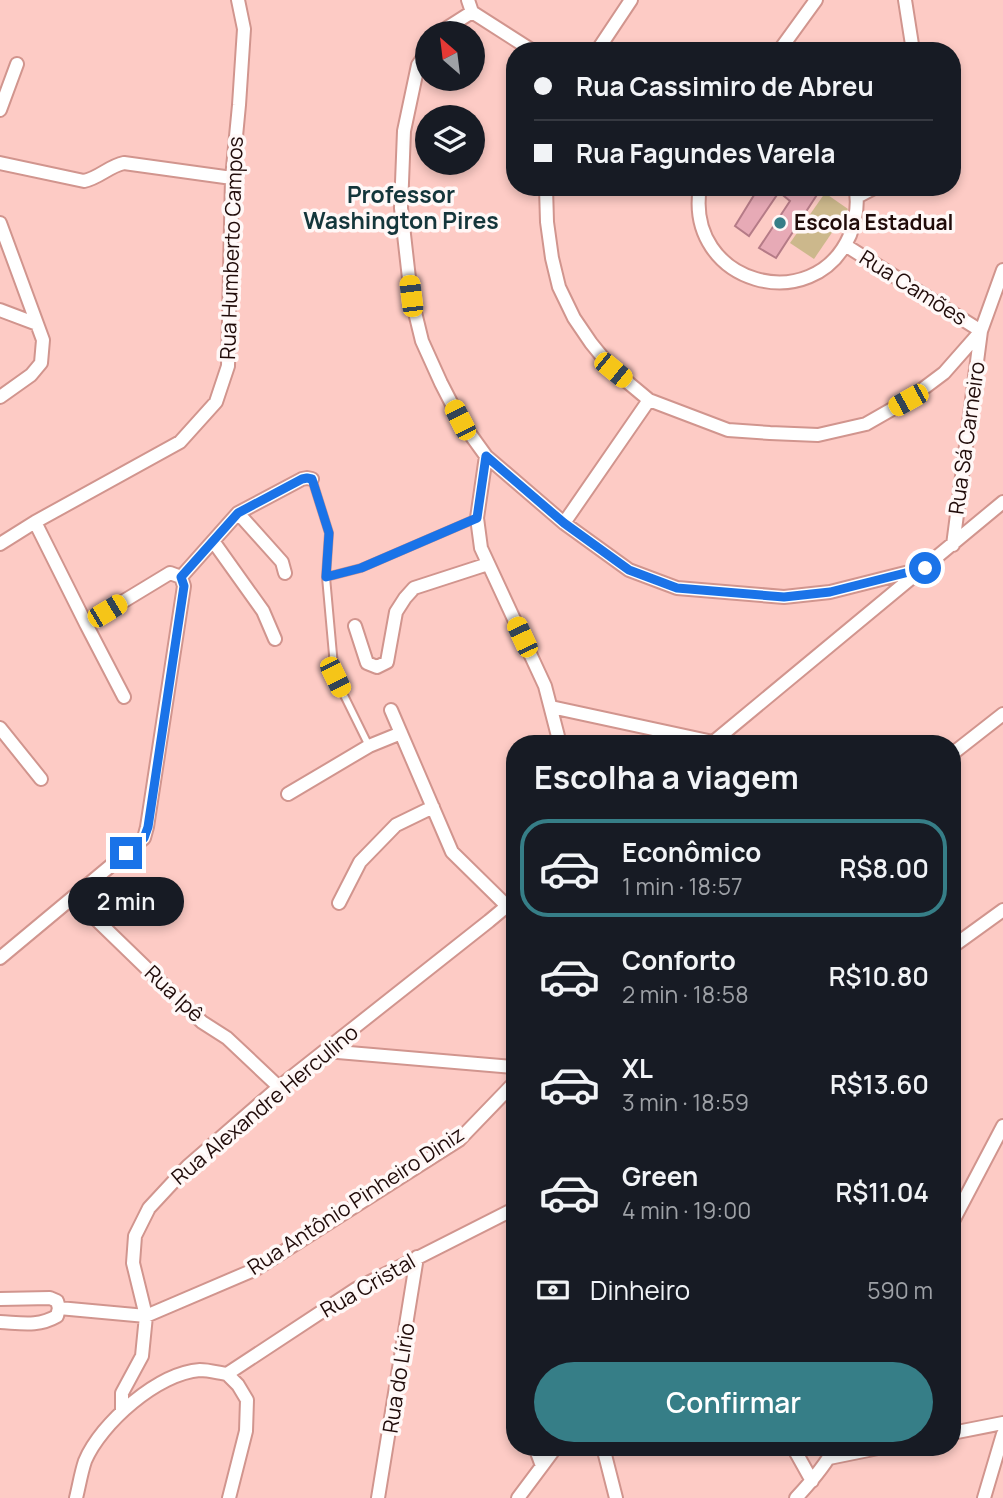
<!DOCTYPE html>
<html lang="pt">
<head>
<meta charset="utf-8">
<style>
  body { margin:0; font-family:Manrope,sans-serif; background:#242831; color:#f1f3f6; height:100vh; display:flex; flex-direction:column; font-size:26px; white-space:nowrap }
  * { box-sizing:border-box; margin:0 }
  p { font-size:23px; color:#9ea1a6 }
  .icon { flex:none; width:38px; height:38px; fill:none; stroke:currentColor; stroke-width:2; stroke-linecap:round; stroke-linejoin:round }
  .map { position:relative; flex:1; overflow:hidden }
  .sheet { position:absolute; left:506px; top:735px; width:455px; height:721px; display:flex; flex-direction:column; background:#171b24; border-radius:28px; box-shadow:0 4px 10px #0003 }
  .sheet>* { flex:none }
  .top-card { position:absolute; left:506px; top:42px; width:455px; height:154px; border-radius:28px; box-shadow:0 4px 10px #0003; display:grid; align-content:center; height:154px; padding:0 28px; background:#171b24 }
  .needle { width:46px; rotate:332deg }
  .fabs { position:absolute; left:415px; top:21px; display:grid; gap:14px }
  .fabs a { display:grid; place-items:center; width:70px; height:70px; border-radius:50%; background:#171b24; box-shadow:0 4px 10px #0003; font-size:35px }
  .end { position:absolute; width:32px; height:32px; margin:-16px; border:9px solid #1a73e8; background:#fff; box-shadow:0 0 0 4px #fff }
  .from { border-radius:50% }
  .bubble { position:absolute; height:49px; border-radius:24px; background:#171b24; box-shadow:0 4px 10px #0003; font-size:23px; font-weight:600; line-height:49px; text-align:center }
  .car { position:absolute; width:21px; height:42px; margin:-21px -10px; border-radius:9px; box-shadow:0 0 5px 2px #0007; background:linear-gradient(#f5c518 24%,#345 0 40%,#f5c518 0 76%,#345 0 86%,#f5c518 0) }
  .top-card b { display:flex; align-items:center; gap:24px; height:66px; font-size:26px }
  .top-card b+b { border-top:2px solid #363941 }
  .top-card i { width:18px; height:18px; background:#f1f3f6 }
  ul { padding:0; list-style:none }
  li { display:flex; align-items:center; gap:21px; height:98px; margin:0 14px 10px; padding:0 14px; border:4px solid transparent; border-radius:28px }
  li div { flex:1 }
  li b { display:block; font-size:26px }
  li em { font-style:normal; font-weight:600 }
  li.on { border-color:#367e87 }
  li>.icon { width:63px; height:63px; stroke-width:1.5 }
  h2 { padding:0 28px; font-size:32px; line-height:84px }
  .pay { display:flex; align-items:center; gap:18px; height:77px; padding:0 28px; font-size:26px }
  .pay p { margin-inline-start:auto }
  .action { display:flex; gap:14px; margin-top:auto; padding:14px 28px }
  .action a { flex:1; height:80px; border-radius:42px; background:#367e87; color:#fff; font-size:28px; font-weight:600; line-height:80px; text-align:center }
  .map>svg:first-child { display:block }
  .green { fill:#ccb88c }
  .building { fill:#e7aab6; stroke:#b57b87; stroke-width:2 }
  .lines { fill:none; stroke-linecap:round; stroke-linejoin:round }
  .service-casing { stroke:#d1958e; stroke-width:10 }
  .minor-casing { stroke:#d1958e; stroke-width:16 }
  .service { stroke:#fff; stroke-width:6 }
  .minor { stroke:#fff; stroke-width:12 }
  .route { stroke:#1a73e8; stroke-width:9 }
  .poi-dot { fill:#367e87; stroke:#fff8f7; stroke-width:2.5 }
  .labels { text-anchor:middle; stroke-width:7; stroke-linejoin:round; paint-order:stroke }
  .poi-label { font-size:21px; font-weight:bold; fill:#200b09; stroke:#fff8f7; text-anchor:start }
  .street-label { font-size:21px; fill:#200b09; stroke:#fff8f7 }
  .neighbourhood-label { font-size:23px; font-weight:bold; fill:#14363b; stroke:#fff8f7 }
</style>
</head>
<body>
<div class="map">
<svg width="1003" height="1498" viewBox="0 0 1003 1498">
  <rect width="100%" height="100%" fill="#fdcbc5"/>
  <path class="green" d="M825,193L848,209L814,259L790,243Z"/>
  <path class="building" d="M759,187H788L794,191L796,187H822L776,258L759,248L790,201L779,192L749,236L735,226Z"/>
  <g class="lines">
    <defs>
      <path id="service" d="M312,479L329,533L326,577L361,568L477,518
        M326,577L335,677L369,746"/>
      <path id="minor" d="M468,0L472,12L533,51
        M905,0L913,51
        M439,33L472,12
        M597,51L631,0
        M779,51L816,0
        M427,52L418,65L404,131L401,208L411,296L422,341L441,383L460,420L486,456L564,523L629,570L677,588L784,597L830,592L925,568
        M0,110L17,64
        M0,163L84,181C99,178 109,166 124,163L232,178
        M546,187L547,222L552,258L559,287L574,318L591,343L613,370L649,400L728,430L770,433L818,435L866,424L908,400L944,373L981,331L1003,270
        M700,187C684,284 814,319 850,235C856,219 859,203 855,187
        M857,197L876,187
        M0,223L43,340L41,363L31,375L0,397
        M845,245L981,331
        M0,310L37,324
        M486,456L477,518L481,548L545,686L560,744
        M238,513L282,562L285,573
        M564,523L649,400
        M213,541L263,611L275,639
        M0,544L35,522L180,442L216,402L228,366L232,178L239,105L244,29L238,0
        M953,545L981,331
        M181,577L238,513L302,479L307,478L312,479
        M86,624L124,697
        M355,626L367,663L377,667L387,662L396,612L405,598L414,588L488,564
        M551,707L713,742
        M391,710L452,852L507,906
        M0,728L41,779
        M711,744L1003,502
        M952,754L1003,714
        M288,794L369,746L401,733
        M73,897L202,1022L227,1038L279,1087
        M339,903L360,862L396,825L433,807
        M952,947L1003,910
        M0,958L144,838L147,827L184,586L181,577L170,573L86,624L35,522
        M326,1051L514,1067
        M952,1223L1003,1126
        M0,1299L50,1298L57,1301L59,1308L57,1316C38,1327 21,1323 0,1322
        M59,1308L146,1316L256,1269L459,1140L514,1083
        M227,1374L356,1289L514,1209
        M122,1411V1393L142,1356L146,1316L133,1263L135,1236L149,1208L188,1166L279,1087L489,921L507,906L514,896
        M952,1433L1003,1423
        M603,1447L616,1498
        M793,1447L812,1481
        M829,1458L883,1447
        M542,1466L556,1447
        M76,1498C79,1486 81,1473 85,1461C101,1423 158,1373 200,1370C209,1370 219,1373 227,1374L238,1385L247,1400L246,1431L229,1498
        M378,1498L417,1257
        M518,1498L542,1466L535,1447
        M796,1498C811,1482 825,1466 835,1447
        M984,1498L1003,1434"/>
    </defs>
    <use href="#service" class="service-casing"/>
    <use href="#minor" class="minor-casing"/>
    <use href="#service" class="service"/>
    <use href="#minor" class="minor"/>
  </g>
  <g class="lines">
    <path class="route" d="M126,853L144,838L148,827L184,586L181,577L238,513L302,479L307,478L312,479L329,533L326,577L361,568L477,518L486,456L564,523L629,570L677,588L784,597L830,592L925,568"/>
  </g>
  <circle class="poi-dot" cx="780" cy="223" r="7"/>
  <g class="labels">
    <g class="poi-label">
      <text x="794" y="230">Escola Estadual</text>
    </g>
    <g class="street-label">
      <text transform="translate(232 248) rotate(-88)" y="7">Rua Humberto Campos</text>
      <text transform="translate(913 288) rotate(32)" y="7">Rua Camões</text>
      <text transform="translate(967 438) rotate(-82)" y="7">Rua Sá Carneiro</text>
      <text transform="translate(174 994) rotate(43)" y="7">Rua Ipê</text>
      <text transform="translate(265 1105) rotate(-40)" y="7">Rua Alexandre Herculino</text>
      <text transform="translate(356 1201) rotate(-33)" y="7">Rua Antônio Pinheiro Diniz</text>
      <text transform="translate(368 1286) rotate(-30)" y="7">Rua Cristal</text>
      <text transform="translate(399 1378) rotate(-81)" y="7">Rua do Lírio</text>
    </g>
    <g class="neighbourhood-label">
      <text x="401" y="203">Professor<tspan x="401" dy="26">Washington Pires</tspan></text>
    </g>
  </g>
</svg>
<div class="fabs">
<a><svg class="needle" viewBox="-14 -14 28 28"><path d="M0-13l5 13h-10z" fill="#e53935"/><path d="M0 13l5-13h-10z" fill="#9ea1a6"/></svg></a>
<a><svg class="icon" aria-label="layers" viewBox="0 0 24 24"><path d="M12 4l9 5-9 5-9-5zM3 14l9 5 9-5"/></svg></a>
</div>
<i class="end from" style="left:925px;top:568px"></i>
<i class="end" style="left:126px;top:853px"></i>
<div class="bubble" style="left:68px;top:877px;width:116px">2 min</div>
<i class="car" style="left:411px;top:296px;rotate:353deg"></i>
<i class="car" style="left:613px;top:370px;rotate:129deg"></i>
<i class="car" style="left:908px;top:400px;rotate:241deg"></i>
<i class="car" style="left:460px;top:420px;rotate:333deg"></i>
<i class="car" style="left:107px;top:611px;rotate:59deg"></i>
<i class="car" style="left:522px;top:637px;rotate:335deg"></i>
<i class="car" style="left:335px;top:677px;rotate:154deg"></i>
<div class="top-card">
<b><i class="from"></i>Rua Cassimiro de Abreu</b>
<b><i></i>Rua Fagundes Varela</b>
</div>
<section class="sheet">
<h2>Escolha a viagem</h2>
<ul>
<li class="on"><svg class="icon" aria-label="car" viewBox="0 0 24 24"><path d="M5 17H2v-5l4-1 3-4h7l3 4 3 1v5h-3M9 17h6M6 11h13"/><circle cx="7" cy="17" r="2"/><circle cx="17" cy="17" r="2"/></svg><div><b>Econômico</b><p>1 min · 18:57</p></div><em>R$8.00</em></li>
<li><svg class="icon" aria-label="car" viewBox="0 0 24 24"><path d="M5 17H2v-5l4-1 3-4h7l3 4 3 1v5h-3M9 17h6M6 11h13"/><circle cx="7" cy="17" r="2"/><circle cx="17" cy="17" r="2"/></svg><div><b>Conforto</b><p>2 min · 18:58</p></div><em>R$10.80</em></li>
<li><svg class="icon" aria-label="car" viewBox="0 0 24 24"><path d="M5 17H2v-5l4-1 3-4h7l3 4 3 1v5h-3M9 17h6M6 11h13"/><circle cx="7" cy="17" r="2"/><circle cx="17" cy="17" r="2"/></svg><div><b>XL</b><p>3 min · 18:59</p></div><em>R$13.60</em></li>
<li><svg class="icon" aria-label="car" viewBox="0 0 24 24"><path d="M5 17H2v-5l4-1 3-4h7l3 4 3 1v5h-3M9 17h6M6 11h13"/><circle cx="7" cy="17" r="2"/><circle cx="17" cy="17" r="2"/></svg><div><b>Green</b><p>4 min · 19:00</p></div><em>R$11.04</em></li>
</ul>
<div class="pay"><svg class="icon" aria-label="cash" viewBox="0 0 24 24"><path d="M3 7h18v10H3z"/><circle cx="12" cy="12" r="2"/></svg>Dinheiro<p>590 m</p></div>
<div class="action"><a>Confirmar</a></div>
</section>
</div>
</body>
</html>
